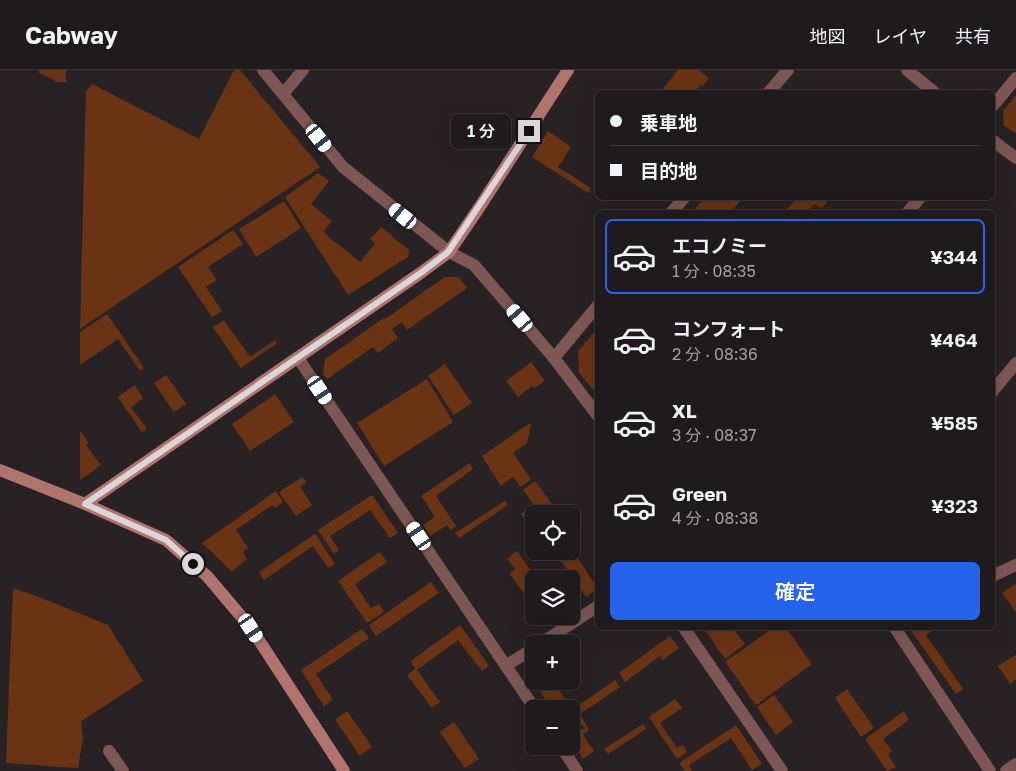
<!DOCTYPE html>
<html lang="ja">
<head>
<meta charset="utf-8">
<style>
  body { margin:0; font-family:"Golos Text","Noto Sans JP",sans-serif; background:#272324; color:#f1f3f6; height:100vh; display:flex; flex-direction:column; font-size:19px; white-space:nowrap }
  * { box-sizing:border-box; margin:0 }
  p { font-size:16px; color:#a1a1a3 }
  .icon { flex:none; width:28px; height:28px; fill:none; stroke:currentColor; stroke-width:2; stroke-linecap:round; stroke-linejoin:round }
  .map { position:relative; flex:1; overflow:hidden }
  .drawer { position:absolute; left:595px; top:140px; width:400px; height:420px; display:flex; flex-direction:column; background:#1f1a1b; border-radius:8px; box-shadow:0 5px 20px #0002,0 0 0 1px #3c383a }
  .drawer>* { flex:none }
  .guide { position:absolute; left:595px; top:20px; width:400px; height:110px; border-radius:8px; box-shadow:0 5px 20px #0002,0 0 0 1px #3c383a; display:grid; align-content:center; height:110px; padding:0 15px; background:#1f1a1b }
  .fabs { position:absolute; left:525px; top:435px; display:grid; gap:10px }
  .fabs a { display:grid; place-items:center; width:55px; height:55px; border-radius:8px; background:#1f1a1b; box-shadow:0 5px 20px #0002,0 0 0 1px #3c383a; font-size:25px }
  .end { position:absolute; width:22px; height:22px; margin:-11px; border:6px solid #dbd7d8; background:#111; box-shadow:0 0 0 2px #111 }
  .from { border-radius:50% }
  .bubble { position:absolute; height:35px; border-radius:8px; background:#1f1a1b; box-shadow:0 5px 20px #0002,0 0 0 1px #3c383a; font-size:16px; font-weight:600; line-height:35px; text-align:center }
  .car { position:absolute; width:15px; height:30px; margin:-15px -8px; border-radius:6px; box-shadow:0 0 4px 1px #0007; background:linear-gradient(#fff 24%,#345 0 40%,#fff 0 76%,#345 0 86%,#fff 0) }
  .guide b { display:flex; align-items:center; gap:18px; height:48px; font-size:19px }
  .guide b+b { border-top:1px solid #3c383a }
  .guide i { width:12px; height:12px; background:#f1f3f6 }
  ul { padding:9px 0 0; list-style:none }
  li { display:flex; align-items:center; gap:15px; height:75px; margin:0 10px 8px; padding:0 5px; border:2px solid transparent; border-radius:8px }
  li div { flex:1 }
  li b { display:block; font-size:19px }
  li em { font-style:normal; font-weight:600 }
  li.current { border-color:#2563eb }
  li>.icon { width:45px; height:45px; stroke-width:1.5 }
  .cta { display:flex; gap:10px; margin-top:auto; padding:10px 15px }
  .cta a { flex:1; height:58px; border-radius:8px; background:#2563eb; color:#fff; font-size:20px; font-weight:600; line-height:58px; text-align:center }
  header { display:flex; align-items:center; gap:30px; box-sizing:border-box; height:70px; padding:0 25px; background:#1f1a1b; border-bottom:1px solid #3c383a }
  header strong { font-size:24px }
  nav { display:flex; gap:28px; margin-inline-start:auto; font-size:18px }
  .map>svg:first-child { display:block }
  .green { fill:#6a3313 }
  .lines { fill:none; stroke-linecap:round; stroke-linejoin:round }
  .street { stroke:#7e5754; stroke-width:12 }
  .secondary { stroke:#b0736e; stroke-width:12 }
  .route { stroke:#dbd7d8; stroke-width:6 }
</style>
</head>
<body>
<header>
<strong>Cabway</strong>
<nav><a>地図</a><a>レイヤ</a><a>共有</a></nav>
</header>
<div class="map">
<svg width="1016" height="701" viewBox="0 0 1016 701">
  <rect width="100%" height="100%" fill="#292224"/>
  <path class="green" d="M39,0H66V12H54L55,10L39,3Z
    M234,0H240L320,97L80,259L86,21L92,14L199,69Z
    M678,0H699L709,8L703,16L701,15L694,22H661Z
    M1016,25V62L1015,63L1004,56L1003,41Z
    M548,61L571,77L558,97L591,118L588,123L532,87Z
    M318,103L329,111L311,134L332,151L323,162L360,192L375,174L370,169L381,157L409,180L408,187L348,225L285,127Z
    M705,128H741L742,129L731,142H697L694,140Z
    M797,128H821L827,132L822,138L814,134L806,142H786L785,141Z
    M284,131L301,158L256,187L239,159Z
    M233,160L243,174L208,197L217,210L206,217L222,241L212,247L178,197Z
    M445,207H459L467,218L407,260L402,252L392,259L398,268L378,283L373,277L327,309L323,304L325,289L384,248L385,249Z
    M107,244L144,298L140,301L118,269L80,295V262Z
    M224,250L250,287L275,270L277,273L241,298L213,257Z
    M597,259V324L579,303L578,281Z
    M531,292L545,311L534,318L532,316L518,327L506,311Z
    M445,294L472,333L454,345L428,306Z
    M166,305L186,334L174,342L154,313Z
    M427,309L453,352L384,396L357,353Z
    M135,315L143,328L131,337L147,359L142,362L118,327Z
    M275,324L294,352L250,381L232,354Z
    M530,353L531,355L527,373L513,383L531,409L521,417L513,407L501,416L482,386Z
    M80,361L89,373L86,375L101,395L80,410Z
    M470,393L473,399L436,426L456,456L451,460L447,455L430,466L423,455L435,447L421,426Z
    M302,407L306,412L300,417L312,435L296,446L279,422Z
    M535,411L559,444H534V462L521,444L534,435L523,420Z
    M276,421L283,432L275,438L272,435L236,460L248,478L243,482L247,489L232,502L202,473Z
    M372,425L398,463L390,468L370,440L330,466L339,480L334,484L318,460Z
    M505,431L508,435L459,468L455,463Z
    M315,464L335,494L328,498L313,476L264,510L259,502Z
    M571,478L597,517V519L586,527L557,485L560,483L559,481H571Z
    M517,481L534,505L525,513L533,523L527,528L510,504L515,499L507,489Z
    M380,482L387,492L355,514L371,538L379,534L384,542L367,553L338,511Z
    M431,512L439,523L376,566L369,555Z
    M1015,514L1016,516V542L1002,523Z
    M13,518L44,529L108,555L143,611L81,651L83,668L78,698L6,693Z
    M460,555L489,596L482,601L458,570L417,600L440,632L432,638L407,605L415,599L411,591Z
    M703,558H733L745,574L725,589Z
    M773,558H786L812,594L756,635L725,592Z
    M909,558H935L926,565L963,619L956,624Z
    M362,559L369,568L316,604L333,630L324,636L301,600Z
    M670,566L679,578L663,590L660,586L625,612L619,603Z
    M1016,585V609L1010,614L998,596Z
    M534,598V611H558L560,615L557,617L568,633L559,639H552L530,606Z
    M615,610L620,617L580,644L589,660L583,664L594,681L583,689L571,671V667L584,658L572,640Z
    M847,619L874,658L861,667L835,628Z
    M774,625L793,652L776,665L757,637Z
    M675,629L682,638L660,653L677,678L683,675L687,682L677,689L649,647Z
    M347,641L372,677L360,686L335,650Z
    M904,641L909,650L883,669L892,681L888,685L896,697L887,701L865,669Z
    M454,652L479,689L465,698L440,662Z
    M643,654L646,659L608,684L604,679Z
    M736,655L762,694L752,700L731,668L689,695L692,701H685L679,693Z"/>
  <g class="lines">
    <path class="street" d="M263,0L343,97L449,182L474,195L554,288L598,346
      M907,0L934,22
      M769,22L788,0
      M283,24L303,0
      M992,37L1016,8
      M992,70L1016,88
      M672,142L684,128
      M908,142L920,128
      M298,288L535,639
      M554,288L598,235
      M992,322L1016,293
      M992,506L1016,495
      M684,558L782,701
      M895,558L990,701
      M540,574L598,536
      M507,595L534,578
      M561,676L577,701
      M109,681L123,701
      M1006,701L1016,694"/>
    <path class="secondary" d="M0,400L85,434L166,470L207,506L251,558L344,701
      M85,434L422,202L449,182L479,138L568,0"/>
  </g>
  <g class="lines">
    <path class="route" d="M193,494L166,470L85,434L422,202L448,182L529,61"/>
  </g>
</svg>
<div class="fabs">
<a><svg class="icon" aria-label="locate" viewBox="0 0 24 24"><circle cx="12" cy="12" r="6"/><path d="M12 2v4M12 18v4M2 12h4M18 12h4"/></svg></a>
<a><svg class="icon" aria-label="layers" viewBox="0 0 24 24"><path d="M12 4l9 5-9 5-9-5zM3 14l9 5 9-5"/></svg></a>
<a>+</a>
<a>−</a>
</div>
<i class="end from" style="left:193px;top:494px"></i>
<i class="end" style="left:529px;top:61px"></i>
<div class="bubble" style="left:451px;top:44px;width:60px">1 分</div>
<i class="car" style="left:319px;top:68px;rotate:141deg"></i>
<i class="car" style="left:403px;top:146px;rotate:309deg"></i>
<i class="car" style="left:520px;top:248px;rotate:319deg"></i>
<i class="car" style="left:320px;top:320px;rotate:146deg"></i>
<i class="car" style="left:419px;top:466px;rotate:326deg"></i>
<i class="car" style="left:251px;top:558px;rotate:147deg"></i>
<div class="guide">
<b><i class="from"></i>乗車地</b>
<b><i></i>目的地</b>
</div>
<section class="drawer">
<ul>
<li class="current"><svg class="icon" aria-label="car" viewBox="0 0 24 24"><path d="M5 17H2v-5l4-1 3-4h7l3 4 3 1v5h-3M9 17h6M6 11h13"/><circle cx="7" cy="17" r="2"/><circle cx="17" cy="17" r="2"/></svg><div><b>エコノミー</b><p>1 分 · 08:35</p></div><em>¥344</em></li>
<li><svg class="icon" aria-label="car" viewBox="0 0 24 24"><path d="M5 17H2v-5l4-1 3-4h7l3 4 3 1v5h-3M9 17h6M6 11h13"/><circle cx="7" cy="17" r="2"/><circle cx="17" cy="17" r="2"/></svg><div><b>コンフォート</b><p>2 分 · 08:36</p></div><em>¥464</em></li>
<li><svg class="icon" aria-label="car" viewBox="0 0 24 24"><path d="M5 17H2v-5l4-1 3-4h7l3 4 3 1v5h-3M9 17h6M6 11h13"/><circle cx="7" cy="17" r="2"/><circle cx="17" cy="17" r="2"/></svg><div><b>XL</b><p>3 分 · 08:37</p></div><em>¥585</em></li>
<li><svg class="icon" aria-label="car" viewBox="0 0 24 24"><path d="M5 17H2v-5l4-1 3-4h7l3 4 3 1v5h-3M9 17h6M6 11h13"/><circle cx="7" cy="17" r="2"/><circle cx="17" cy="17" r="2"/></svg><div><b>Green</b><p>4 分 · 08:38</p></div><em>¥323</em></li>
</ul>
<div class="cta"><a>確定</a></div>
</section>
</div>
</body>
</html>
